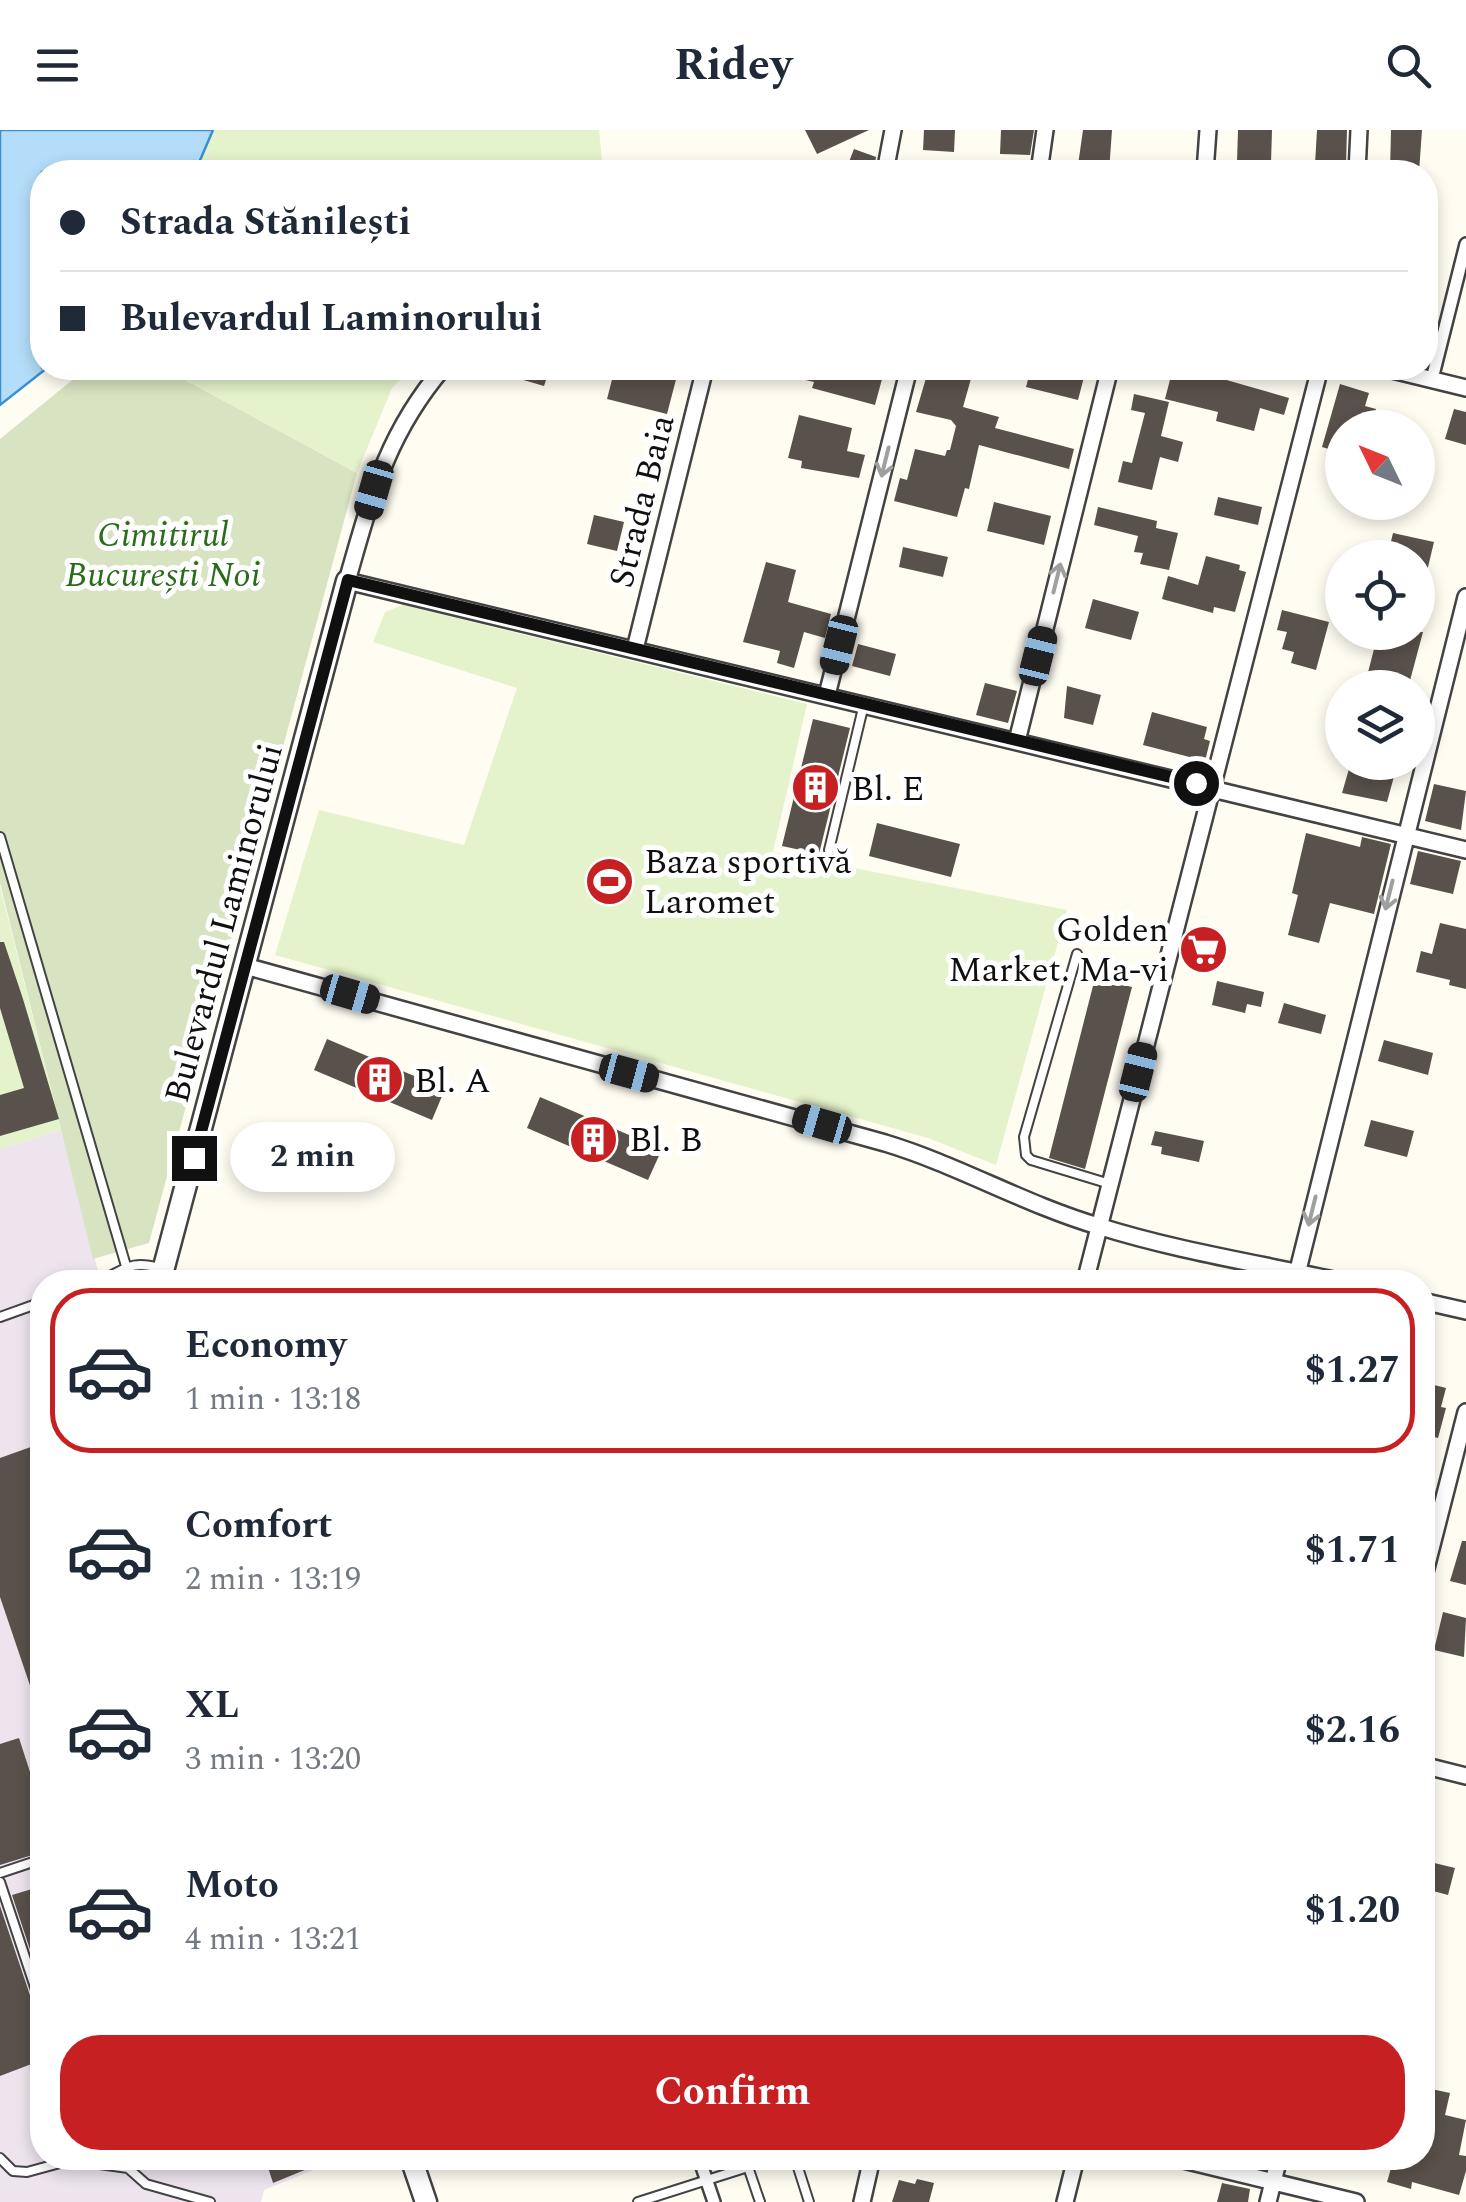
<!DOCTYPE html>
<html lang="en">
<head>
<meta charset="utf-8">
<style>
  body { margin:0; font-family:Spectral,serif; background:#f6f6f7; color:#1f2937; height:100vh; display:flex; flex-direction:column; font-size:38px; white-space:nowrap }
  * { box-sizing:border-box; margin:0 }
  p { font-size:32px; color:#747a83 }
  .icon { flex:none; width:55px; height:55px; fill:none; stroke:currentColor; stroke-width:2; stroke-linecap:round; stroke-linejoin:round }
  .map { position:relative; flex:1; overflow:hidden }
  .sheet { position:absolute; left:30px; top:1140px; width:1405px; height:900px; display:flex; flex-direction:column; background:#fff; border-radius:40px; box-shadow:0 5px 15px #0003 }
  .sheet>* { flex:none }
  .guide { position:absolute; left:30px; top:30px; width:1408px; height:220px; border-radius:40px; box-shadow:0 5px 15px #0003; display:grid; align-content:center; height:220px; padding:0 30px; background:#fff }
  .needle { width:65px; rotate:313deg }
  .buttons { position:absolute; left:1325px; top:280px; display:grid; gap:20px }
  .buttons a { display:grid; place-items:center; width:110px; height:110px; border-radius:50%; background:#fff; box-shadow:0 5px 15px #0003; font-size:50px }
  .end { position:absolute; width:45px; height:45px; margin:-22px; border:12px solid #101010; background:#fff; box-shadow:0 0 0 5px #fff }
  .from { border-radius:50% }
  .bubble { position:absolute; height:70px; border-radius:35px; background:#fff; box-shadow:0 5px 15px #0003; font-size:32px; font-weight:700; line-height:70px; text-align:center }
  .car { position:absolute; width:30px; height:60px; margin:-30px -15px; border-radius:12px; box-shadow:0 0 8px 2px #0007; background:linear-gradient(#222 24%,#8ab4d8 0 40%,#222 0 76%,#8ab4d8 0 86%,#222 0) }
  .guide b { display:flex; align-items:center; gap:35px; height:95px; font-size:38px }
  .guide b+b { border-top:2px solid #e0e1e3 }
  .guide i { width:25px; height:25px; background:#1f2937 }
  ul { padding:18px 0 0; list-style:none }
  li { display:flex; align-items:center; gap:30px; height:165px; margin:0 20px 15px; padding:0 10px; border:5px solid transparent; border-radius:40px }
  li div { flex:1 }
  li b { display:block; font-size:38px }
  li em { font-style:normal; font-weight:700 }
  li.active { border-color:#c72023 }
  li>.icon { width:90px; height:90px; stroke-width:1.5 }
  .primary-button { display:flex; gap:20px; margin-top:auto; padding:20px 30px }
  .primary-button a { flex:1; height:115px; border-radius:40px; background:#c72023; color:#fff; font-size:40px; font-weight:700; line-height:115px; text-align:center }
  header { display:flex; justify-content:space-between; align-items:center; height:130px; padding:0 30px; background:#fff; font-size:45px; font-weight:700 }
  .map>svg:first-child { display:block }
  .industrial { fill:#ede4ee }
  .cemetery { fill:#d7e3c1 }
  .pitch { fill:#e4f3cb }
  .water { fill:#b4ddf9; stroke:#3890d3; stroke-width:2.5 }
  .building { fill:#59514b }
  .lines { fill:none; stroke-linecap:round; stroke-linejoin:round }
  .service-casing { stroke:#434343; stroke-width:12 }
  .pedestrian-casing { stroke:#434343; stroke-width:16 }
  .minor-casing { stroke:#434343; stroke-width:20 }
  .tertiary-casing { stroke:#434343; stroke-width:25 }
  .service { stroke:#fff; stroke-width:8 }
  .pedestrian { stroke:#fff; stroke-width:11 }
  .minor { stroke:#fff; stroke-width:15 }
  .tertiary { stroke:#fff; stroke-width:20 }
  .oneway { stroke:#9f9f9f }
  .route { stroke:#101010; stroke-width:12 }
  .labels { text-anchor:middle; stroke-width:10; stroke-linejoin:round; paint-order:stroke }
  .street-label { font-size:35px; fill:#101010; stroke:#fff }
  .park-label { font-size:35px; font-style:italic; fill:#2a6b1c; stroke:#fff }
  .poi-label { font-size:35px; fill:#101010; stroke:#fff; text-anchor:start }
</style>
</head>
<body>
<header><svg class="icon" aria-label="menu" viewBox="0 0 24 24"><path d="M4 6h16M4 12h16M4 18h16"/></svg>Ridey<svg class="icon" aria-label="search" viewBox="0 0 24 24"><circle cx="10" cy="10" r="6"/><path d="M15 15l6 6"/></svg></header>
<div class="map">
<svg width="1466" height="2072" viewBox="0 0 1466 2072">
  <rect width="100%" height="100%" fill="#fffdf2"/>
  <path class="industrial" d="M61,1000L101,1152H42V2028H343L264,2060L261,2072H0V1019Z"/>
  <path class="cemetery" d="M87,238H163L357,343L149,1113L93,1129L0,753V309Z"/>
  <path class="pitch" d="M213,0H599L603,42H195Z
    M163,238H413L392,258L357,343Z
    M403,475L807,574L773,722L1067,780L996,1035L928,1008L275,825L319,680L464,715L517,558L373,512L385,482Z
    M0,756L61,1000L0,1019Z"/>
  <path class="water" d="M0,0H213L195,42H42V238H47L0,275Z"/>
  <path class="building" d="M805,0H869L817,24Z
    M924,0H955L954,22L923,20Z
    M1001,0H1034L1030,25L1000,24Z
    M1083,0H1112L1109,42H1077Z
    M1238,0H1272L1271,33L1237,32Z
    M1317,0H1347L1346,36L1315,34Z
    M1391,0H1422L1419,42H1390Z
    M854,19L876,27L874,42H845Z
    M496,238H550L544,256L496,242Z
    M615,238H679L667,284L607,269Z
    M776,238H885L875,275L812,258L814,252L776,243Z
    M929,238H974L963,277L999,287L995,298L1074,319L1069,339L979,315L969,359L965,358L957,387L894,371L900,348L907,350L915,319L945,326L947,320H950L956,296L951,290L916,282Z
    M1031,238H1048L1084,247L1078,270L1026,257Z
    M1173,238H1218L1216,247L1289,268L1284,285L1260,278L1254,301L1216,291L1218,282L1165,269Z
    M1340,254L1369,263L1365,276L1376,279L1371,298H1342V323L1322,317Z
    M1134,264L1169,272L1161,306L1183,312L1178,332L1160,327L1152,360L1118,352L1123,331L1132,333L1145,283L1131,280Z
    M1454,279L1466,282V315L1445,309Z
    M799,285L852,298L847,321L865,325L859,348L801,338L802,331L788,328Z
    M1218,367L1262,377L1258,395L1214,385Z
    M994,372L1051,386L1044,415L987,401Z
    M1098,377L1157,391L1156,398L1178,403L1169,440L1140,434L1143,423L1134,422L1138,406L1094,395Z
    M594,385L624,392L617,421L587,414Z
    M1393,403L1434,412L1423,458L1418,457V428H1387Z
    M903,417L948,427L943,447L899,437Z
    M1206,426L1240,435L1239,440L1246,442L1235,482L1214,477L1213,483L1162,469L1168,446L1198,455Z
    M766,432L796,440L788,472L831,484L825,508L804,502L794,538L777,533L780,521L743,512Z
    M1093,469L1139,482L1131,510L1085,498Z
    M1282,480L1329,492L1316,540L1291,533L1294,522L1282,519L1287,502L1277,500Z
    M1367,502H1423L1408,558H1364L1374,519L1363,516Z
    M858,514L896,524L890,546L852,536Z
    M985,553L1017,561L1008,593L976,585Z
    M1067,556L1101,565L1093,595L1064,588Z
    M1152,582L1207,597L1204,609L1210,611L1205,631L1143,615Z
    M813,589L850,598L819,724L782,716Z
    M1351,632H1398L1387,672L1342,663Z
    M1434,654L1466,661L1461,700L1425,691Z
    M877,693L960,714L951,747L869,726Z
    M1306,703L1360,717L1362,707L1391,714L1374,784L1330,773L1319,813L1288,805L1298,765L1292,763Z
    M1418,721L1461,731L1453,764L1410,754Z
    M1440,793L1466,799V859L1449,855L1450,850L1416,842L1421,821L1432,824Z
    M0,812H4L23,869L59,989L0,1006V965L24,958L0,878Z
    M1095,848L1132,857L1085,1039L1049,1028Z
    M1217,851L1264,862L1261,877L1247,874L1245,883L1212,875Z
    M1284,873L1326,885L1321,904L1278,893Z
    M327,909L445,959L432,990L314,940Z
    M1384,910L1433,923L1428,945L1378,931Z
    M540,967L662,1019L648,1050L527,998Z
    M1371,990L1414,1001L1407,1027L1364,1016Z
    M1155,1001L1204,1011L1199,1032L1161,1024L1162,1017L1151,1015Z
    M1422,1252L1446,1258L1441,1277L1446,1278L1438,1308L1422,1304Z
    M42,1313V1585H40L0,1467V1328Z
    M1462,1411H1466V1455L1450,1451Z
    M1443,1482L1466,1488L1464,1527L1434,1520Z
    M19,1608L42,1679V1722L0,1735V1614Z
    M1422,1730L1455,1738L1448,1765L1422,1758Z
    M42,1756V1856L12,1765Z
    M0,1776L42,1901V1930L0,1946Z
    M1422,1957L1450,1963L1445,1985L1466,1990L1459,2025L1466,2026V2041L1459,2065L1412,2052L1411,2059L1387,2052L1394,2028H1422Z
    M265,2028H334L273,2053Z
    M917,2049L934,2053L929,2072H892L899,2050L915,2054Z
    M1222,2053L1250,2059L1248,2072H1217Z"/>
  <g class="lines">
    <defs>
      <path id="service" d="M0,707L126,1136
        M829,720L864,574
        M1077,824L1024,1007L1026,1025L1031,1030L1110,1054
        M96,1152C124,1142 128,1129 159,1138
        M0,1187L42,1172
        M0,1743L42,1729
        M0,1752L42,1878
        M0,2028L13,2041L27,2042L71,2030L128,2038L146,2054L210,2072
        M745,2028L760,2072
        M795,2028L809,2072
        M638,2072L748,2037"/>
      <path id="pedestrian" d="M1432,249L1466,114
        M699,2028L714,2072"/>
      <path id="minor" d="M885,42L893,0
        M1039,42L1045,0
        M1205,42L1208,0
        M1357,42L1359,0
        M443,238C386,305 371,368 347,451L1466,720
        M1384,238L1466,258
        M635,519L705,238
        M827,565L909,238
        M1017,611L1110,238
        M245,836L885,1013C958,1035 1024,1074 1098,1096C1177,1121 1262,1134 1343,1152
        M1085,1152L1320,238
        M1295,1152L1466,467
        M1422,1171L1466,1181
        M1422,1454L1466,1282
        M1422,1635L1466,1646
        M1175,2028L1356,2072
        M862,2072L872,2028
        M1065,2072L1076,2028
        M1268,2072L1279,2028"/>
      <path id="tertiary" d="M160,1152L347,451
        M411,2028L426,2072"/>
    </defs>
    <use href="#service" class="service-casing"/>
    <use href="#pedestrian" class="pedestrian-casing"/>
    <use href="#minor" class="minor-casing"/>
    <use href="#tertiary" class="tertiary-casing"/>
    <use href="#service" class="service"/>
    <use href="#pedestrian" class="pedestrian"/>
    <use href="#minor" class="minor"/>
    <use href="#tertiary" class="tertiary"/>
  </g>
  <defs><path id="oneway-shaft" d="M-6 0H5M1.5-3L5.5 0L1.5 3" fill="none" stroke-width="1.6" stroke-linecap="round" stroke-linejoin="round" transform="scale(2.5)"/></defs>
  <g class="oneway">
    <use href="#oneway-shaft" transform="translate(885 332) rotate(104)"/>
    <use href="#oneway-shaft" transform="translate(1057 448) rotate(-76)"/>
    <use href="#oneway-shaft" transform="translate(1389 765) rotate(104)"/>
    <use href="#oneway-shaft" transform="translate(1312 1081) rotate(104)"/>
  </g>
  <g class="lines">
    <path class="route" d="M194,1028L348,450L1196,653"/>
  </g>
  <defs>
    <symbol id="building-disc" viewBox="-11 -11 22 22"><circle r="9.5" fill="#c72023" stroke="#fff"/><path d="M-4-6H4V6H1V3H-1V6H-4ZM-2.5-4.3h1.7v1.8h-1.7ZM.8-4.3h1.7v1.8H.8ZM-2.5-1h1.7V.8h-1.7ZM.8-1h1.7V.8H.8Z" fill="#fff"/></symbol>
    <symbol id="stadium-disc" viewBox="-11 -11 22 22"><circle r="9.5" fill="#c72023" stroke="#fff"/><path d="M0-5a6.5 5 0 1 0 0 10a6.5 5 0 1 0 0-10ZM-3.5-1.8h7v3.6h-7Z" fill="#fff"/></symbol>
    <symbol id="supermarket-disc" viewBox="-11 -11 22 22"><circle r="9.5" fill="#c72023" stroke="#fff"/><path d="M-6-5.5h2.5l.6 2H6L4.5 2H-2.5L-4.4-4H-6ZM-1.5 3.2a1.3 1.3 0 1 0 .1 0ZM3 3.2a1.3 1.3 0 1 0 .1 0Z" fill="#fff"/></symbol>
  </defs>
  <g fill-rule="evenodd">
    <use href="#building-disc" x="788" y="630" width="55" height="55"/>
    <use href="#stadium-disc" x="582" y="724" width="55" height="55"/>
    <use href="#supermarket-disc" x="1176" y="792" width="55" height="55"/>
    <use href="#building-disc" x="352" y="922" width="55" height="55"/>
    <use href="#building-disc" x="566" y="982" width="55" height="55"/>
  </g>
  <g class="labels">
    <g class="street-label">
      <text transform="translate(641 371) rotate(-76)" y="12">Strada Baia</text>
      <text transform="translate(223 793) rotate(-75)" y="12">Bulevardul Laminorului</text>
    </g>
    <g class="park-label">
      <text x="163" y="416">Cimitirul<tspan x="163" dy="40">București Noi</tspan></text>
    </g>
    <g class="poi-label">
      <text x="851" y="670">Bl. E</text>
      <text x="644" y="743">Baza sportivă<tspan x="644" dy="40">Laromet</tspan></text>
      <text x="1169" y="811" text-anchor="end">Golden<tspan x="1169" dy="40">Market. Ma-vi</tspan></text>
      <text x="414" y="962">Bl. A</text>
      <text x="629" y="1021">Bl. B</text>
    </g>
  </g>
</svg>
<div class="buttons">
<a><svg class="needle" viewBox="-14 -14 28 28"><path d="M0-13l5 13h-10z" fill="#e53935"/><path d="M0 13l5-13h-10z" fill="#747a83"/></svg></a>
<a><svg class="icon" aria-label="locate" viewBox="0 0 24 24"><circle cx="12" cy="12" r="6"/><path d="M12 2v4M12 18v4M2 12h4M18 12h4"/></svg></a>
<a><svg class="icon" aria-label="layers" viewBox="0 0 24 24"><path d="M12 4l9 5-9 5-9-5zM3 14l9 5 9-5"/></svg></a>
</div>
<i class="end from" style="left:1196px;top:653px"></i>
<i class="end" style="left:194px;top:1028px"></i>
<div class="bubble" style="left:230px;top:992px;width:165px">2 min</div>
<i class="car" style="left:374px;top:360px;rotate:196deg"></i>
<i class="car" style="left:839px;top:515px;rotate:194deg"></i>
<i class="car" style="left:1038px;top:526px;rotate:14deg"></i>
<i class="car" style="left:350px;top:864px;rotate:106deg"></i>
<i class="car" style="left:1138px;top:942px;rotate:14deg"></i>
<i class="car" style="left:629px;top:943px;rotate:105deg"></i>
<i class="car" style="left:822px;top:994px;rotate:286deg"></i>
<div class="guide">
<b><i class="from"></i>Strada Stănilești</b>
<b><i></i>Bulevardul Laminorului</b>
</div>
<section class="sheet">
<ul>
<li class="active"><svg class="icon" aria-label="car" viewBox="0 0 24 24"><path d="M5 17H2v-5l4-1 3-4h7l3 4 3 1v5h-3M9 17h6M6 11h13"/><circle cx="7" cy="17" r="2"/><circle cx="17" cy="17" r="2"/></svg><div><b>Economy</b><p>1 min · 13:18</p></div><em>$1.27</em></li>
<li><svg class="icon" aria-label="car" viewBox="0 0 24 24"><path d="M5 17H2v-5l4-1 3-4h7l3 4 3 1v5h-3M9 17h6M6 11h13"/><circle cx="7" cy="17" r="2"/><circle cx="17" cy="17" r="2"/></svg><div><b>Comfort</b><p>2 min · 13:19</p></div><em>$1.71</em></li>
<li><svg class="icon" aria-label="car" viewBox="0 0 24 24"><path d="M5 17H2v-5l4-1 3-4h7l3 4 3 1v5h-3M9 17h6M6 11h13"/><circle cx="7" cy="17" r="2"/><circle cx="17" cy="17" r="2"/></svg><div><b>XL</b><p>3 min · 13:20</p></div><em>$2.16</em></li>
<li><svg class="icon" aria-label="car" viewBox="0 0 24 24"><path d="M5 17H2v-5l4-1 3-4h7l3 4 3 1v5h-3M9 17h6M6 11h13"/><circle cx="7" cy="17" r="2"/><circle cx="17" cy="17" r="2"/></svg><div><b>Moto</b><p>4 min · 13:21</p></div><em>$1.20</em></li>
</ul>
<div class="primary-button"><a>Confirm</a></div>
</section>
</div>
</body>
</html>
